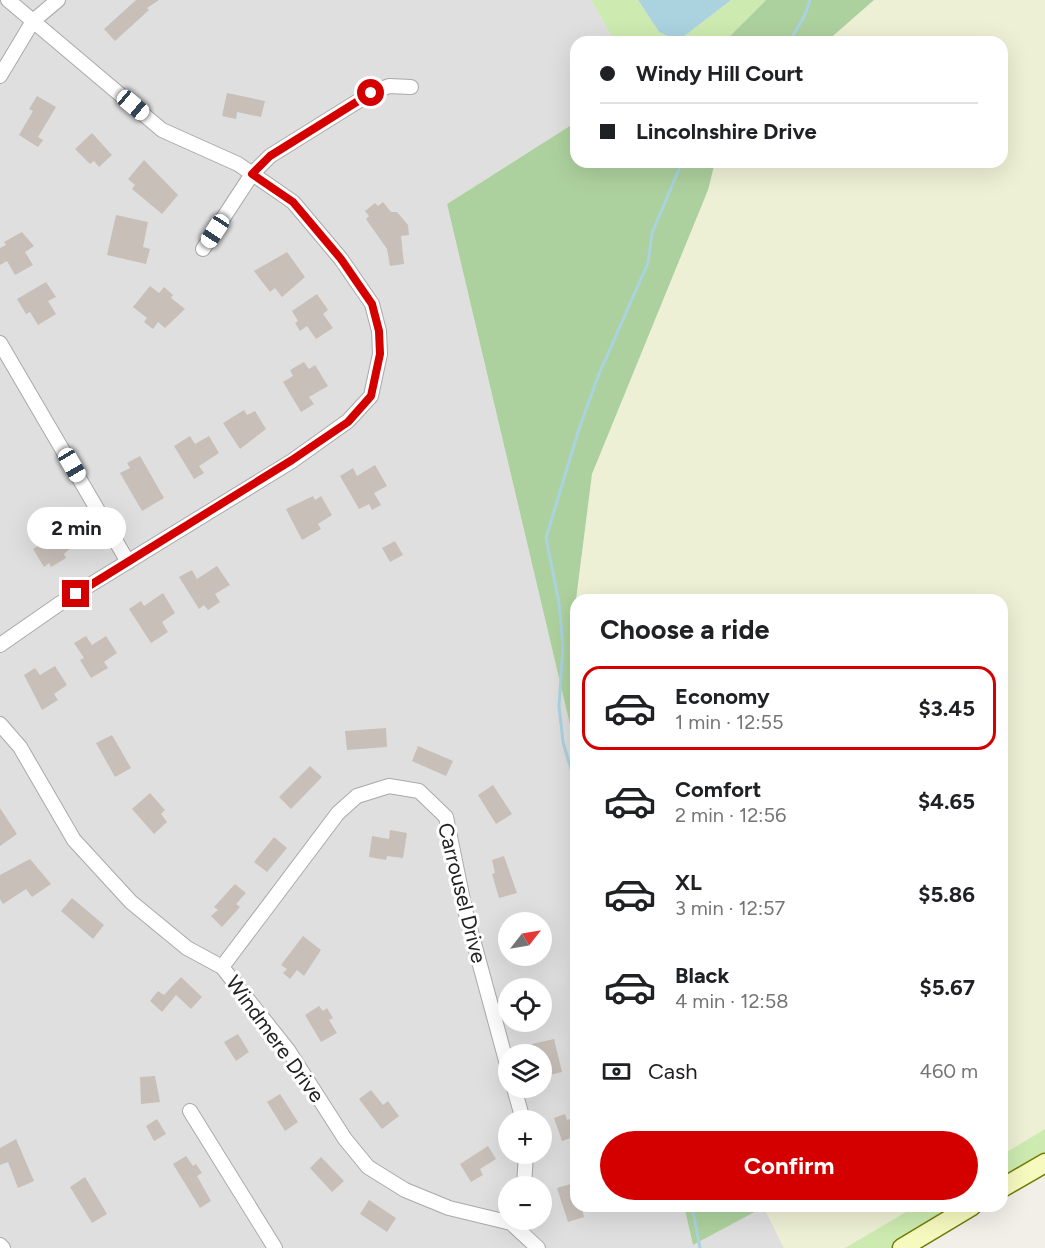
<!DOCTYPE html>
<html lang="en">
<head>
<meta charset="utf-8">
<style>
  body { margin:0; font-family:Figtree,sans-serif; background:#f6f6f6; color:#202124; height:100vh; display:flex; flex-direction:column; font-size:22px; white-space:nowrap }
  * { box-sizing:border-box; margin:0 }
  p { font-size:20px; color:#757577 }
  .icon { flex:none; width:33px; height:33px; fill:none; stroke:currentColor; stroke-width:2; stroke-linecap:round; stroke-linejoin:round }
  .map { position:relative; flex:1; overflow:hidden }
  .panel { position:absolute; left:570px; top:594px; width:438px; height:618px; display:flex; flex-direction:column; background:#fff; border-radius:18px; box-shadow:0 6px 24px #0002 }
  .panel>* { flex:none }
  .guide { position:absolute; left:570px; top:36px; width:438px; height:132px; border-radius:18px; box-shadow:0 6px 24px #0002; display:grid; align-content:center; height:132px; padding:0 30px; background:#fff }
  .needle { width:39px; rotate:59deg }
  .fabs { position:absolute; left:498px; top:912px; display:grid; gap:12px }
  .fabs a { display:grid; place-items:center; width:54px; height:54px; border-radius:50%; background:#fff; box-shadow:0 6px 24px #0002; font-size:30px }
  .end { position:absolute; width:27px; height:27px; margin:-14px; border:8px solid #d40000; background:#fff; box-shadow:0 0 0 3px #fff }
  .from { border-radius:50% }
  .bubble { position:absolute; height:42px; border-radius:21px; background:#fff; box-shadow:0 6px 24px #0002; font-size:20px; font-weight:700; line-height:42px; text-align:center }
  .car { position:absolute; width:18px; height:36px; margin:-18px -9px; border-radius:8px; box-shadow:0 0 4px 2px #0007; background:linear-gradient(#fff 24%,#345 0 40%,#fff 0 76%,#345 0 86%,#fff 0) }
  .guide b { display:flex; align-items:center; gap:21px; height:57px; font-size:22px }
  .guide b+b { border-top:2px solid #e0e0e0 }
  .guide i { width:15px; height:15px; background:#202124 }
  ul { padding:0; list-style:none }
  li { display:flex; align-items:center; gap:18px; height:84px; margin:0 12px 9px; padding:0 18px; border:3px solid transparent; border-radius:18px }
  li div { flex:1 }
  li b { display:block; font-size:22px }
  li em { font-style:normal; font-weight:700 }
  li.on { border-color:#d40000 }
  li>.icon { width:54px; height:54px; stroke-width:1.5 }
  h2 { padding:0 30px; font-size:27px; line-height:72px }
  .pay { display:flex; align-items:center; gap:15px; height:66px; padding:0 30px; font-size:22px }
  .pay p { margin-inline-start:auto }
  .cta { display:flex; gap:12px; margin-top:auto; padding:12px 30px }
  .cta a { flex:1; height:69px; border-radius:36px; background:#d40000; color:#fff; font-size:24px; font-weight:700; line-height:69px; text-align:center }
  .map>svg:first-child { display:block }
  .residential { fill:#e0dfdf; fill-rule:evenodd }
  .farmland { fill:#eef0d5 }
  .grass { fill:#cdebb0 }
  .forest { fill:#add19e }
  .water { fill:#aad3df }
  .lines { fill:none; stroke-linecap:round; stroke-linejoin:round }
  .stream { stroke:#aad3df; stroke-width:3 }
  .building { fill:#c7bfb8 }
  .minor-casing { stroke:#a9a9a9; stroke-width:16 }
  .secondary-casing { stroke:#707d05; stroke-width:21 }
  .minor { stroke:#fff; stroke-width:14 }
  .secondary { stroke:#f7fabf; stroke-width:18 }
  .route { stroke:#d40000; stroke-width:8 }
  .labels { text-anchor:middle; stroke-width:6; stroke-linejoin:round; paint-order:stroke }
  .street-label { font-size:21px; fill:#222; stroke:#fff }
</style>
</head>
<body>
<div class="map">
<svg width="1045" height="1248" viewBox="0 0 1045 1248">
  <rect width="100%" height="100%" fill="#f2efe9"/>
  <path class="residential" d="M0,0H591L615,42H576V122L447,204L576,750V1206H684L693,1245L764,1207L784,1248H0ZM508,922H542V956H508ZM508,988H542V1022H508ZM508,1054H542V1088H508ZM508,1120H542V1154H508ZM508,1186H542V1220H508Z"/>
  <path class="farmland" d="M874,0H1045V1129L1002,1155V600H577L592,474L708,190L715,162H1002V42H826Z
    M763,1206H916L845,1248H784Z"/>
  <path class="grass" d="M591,0H638L659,32L678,41L731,0H766L724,42H615Z
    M1045,1129V1163L1002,1188V1155Z
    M916,1206H972L902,1248H845Z"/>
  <path class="forest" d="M766,0H874L826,42H724Z
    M576,122V162H715L708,190L592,474L576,600V750L447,204Z
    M684,1206H763L764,1207L693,1245Z"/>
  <path class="water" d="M638,0H731L678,41L659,32Z"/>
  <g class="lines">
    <path class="stream" d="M789,42L805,15L810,0
      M576,786L563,742L559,706L563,647L559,603L546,538L579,429L599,374L648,263L652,233L682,162
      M692,1206L700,1248"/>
  </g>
  <path class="building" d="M136,0H159L147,8L149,10L115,41L104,29Z
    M227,93L265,101L261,117L237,112L236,119L222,116Z
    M37,96L56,107L38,137L43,140L38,147L19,135L33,111L29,109Z
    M92,133L112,155L99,167L94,161L90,164L75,149Z
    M144,160L178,195L162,214L132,189L135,185L128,179Z
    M383,202L391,212H397L408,225L409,235L401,236L404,264L390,266L387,249L366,219L369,216L365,211L375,203L378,206Z
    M116,215L148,222L143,247L150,249L146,264L107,255Z
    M22,232L34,246L25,252L33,265L15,275L7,261L0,265V248L6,245L4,242Z
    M287,252L305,277L282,297L275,288L270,292L254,271Z
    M46,282L56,297L48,301L56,314L38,325L30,312L26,314L17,299Z
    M150,286L159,293L164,287L173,295L171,298L185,309L165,328L158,322L153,329L144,322L147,318L133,307Z
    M317,294L328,310L323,314L333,328L316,339L307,326L300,331L295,323L298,321L292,311Z
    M304,362L309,369L315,365L328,386L309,397L314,404L301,412L283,382L293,376L290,370Z
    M244,410L247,415L255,411L266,429L240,449L223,423Z
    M190,436L195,444L209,436L219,453L199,466L204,473L194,479L174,446Z
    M140,456L164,498L142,511L120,473L130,468L127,463Z
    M375,465L387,486L374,493L381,505L372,510L369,504L359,509L340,476L353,468L357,476Z
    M313,496L315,500L321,496L332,515L318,524L321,529L302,540L286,509Z
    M57,516L74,545L64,554L66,558L51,567L49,563L44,567L33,549L38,546L36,542L51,533L45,524Z
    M395,541L403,555L390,562L382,548Z
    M217,566L230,585L215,594L220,602L208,610L204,605L199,609L179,577L192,570L197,579Z
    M163,593L175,613L162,622L168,632L151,643L129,609L141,601L144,606Z
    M86,636L92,645L106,636L117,653L104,662L108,668L91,678L80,660L84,658L74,643Z
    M55,666L67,685L54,694L58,700L42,710L24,675L35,668L40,675Z
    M386,728L387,747L347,750L345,731Z
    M112,735L131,768L115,777L96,743Z
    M418,746L453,761L446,776L412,761Z
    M310,766L322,777L291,809L279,797Z
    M493,785L512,814L496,824L478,795Z
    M150,793L165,810L161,814L167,822L154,834L132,809Z
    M0,808L17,834L0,846Z
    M390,830L407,833L403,858L387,856L386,860L369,857L372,836L389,839Z
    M274,837L287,848L267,872L254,862Z
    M504,856L517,893L499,898L492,874L495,873L492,860Z
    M30,859L51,884L32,897L26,889L3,904L0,899V875Z
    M235,884L246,893L236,904L240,907L222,927L211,916L218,910L214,907Z
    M72,898L104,925L93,939L61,911Z
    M303,936L321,950L304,976L297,970L290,979L283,973L287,969L281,965Z
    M181,977L202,997L191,1009L176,995L162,1012L150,1001L158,991L164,995Z
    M319,1006L323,1011L327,1008L333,1018L329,1020L337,1033L321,1042L305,1015Z
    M238,1034L249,1052L236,1061L224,1042Z
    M554,1039L562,1072L545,1076L542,1054H535L532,1044Z
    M155,1076L160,1102L141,1104L140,1077Z
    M371,1090L383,1105L388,1101L399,1116L382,1129L359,1099Z
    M280,1094L298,1122L285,1131L267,1102Z
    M565,1114L567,1120L576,1117V1136L562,1141L554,1118Z
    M157,1119L166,1134L154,1141L146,1126Z
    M16,1139L34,1181L18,1188L8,1162L0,1165V1148Z
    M488,1146L496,1159L480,1169L483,1175L471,1182L460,1164Z
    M186,1156L193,1166L196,1164L202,1173L197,1176L211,1201L200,1208L173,1164Z
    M321,1157L344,1181L332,1192L310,1168Z
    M85,1177L107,1214L92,1223L70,1187Z
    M574,1183L576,1206H581L584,1217L568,1222L557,1188Z
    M369,1200L396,1218L387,1232L360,1214Z"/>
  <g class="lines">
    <defs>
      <path id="minor" d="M0,76L33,21L58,0
        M203,249L252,174L270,156L371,93L389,86L411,87
        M0,343L128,562
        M0,645L59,604L292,461L348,421L371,396L380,354L379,331L372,304L341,259L293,202L238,164L162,130L8,0
        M0,724L20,747L74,840L131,902L187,948L222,967L288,1050L345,1139L368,1167L405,1190L449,1208L511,1223L538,1248
        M222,967L338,813L357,796L389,786L419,791L446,817L465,910L508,1068
        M514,1088L523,1120
        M190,1111L275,1248
        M524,1186L526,1154
        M0,1245L3,1248"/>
      <path id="secondary" d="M1002,1188L1045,1163
        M902,1248L972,1206"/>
    </defs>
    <use href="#minor" class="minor-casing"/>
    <use href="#secondary" class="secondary-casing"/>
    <use href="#minor" class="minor"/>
    <use href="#secondary" class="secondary"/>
  </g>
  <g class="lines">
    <path class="route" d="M76,594L292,460L348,422L371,396L380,354L379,331L372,304L341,259L293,202L252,174L270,156L371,93"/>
  </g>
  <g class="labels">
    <g class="street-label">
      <text transform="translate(462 893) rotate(76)" y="7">Carrousel Drive</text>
      <text transform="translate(275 1039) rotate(54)" y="7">Windmere Drive</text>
    </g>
  </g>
</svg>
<div class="fabs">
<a><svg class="needle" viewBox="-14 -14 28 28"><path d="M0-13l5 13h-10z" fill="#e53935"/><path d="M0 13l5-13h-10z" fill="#757577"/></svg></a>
<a><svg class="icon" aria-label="locate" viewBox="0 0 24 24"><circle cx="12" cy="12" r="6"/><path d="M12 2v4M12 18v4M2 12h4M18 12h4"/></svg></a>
<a><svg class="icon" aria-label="layers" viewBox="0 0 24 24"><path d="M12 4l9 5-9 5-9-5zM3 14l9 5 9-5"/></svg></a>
<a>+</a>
<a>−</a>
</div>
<i class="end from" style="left:371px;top:93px"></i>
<i class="end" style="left:76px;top:594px"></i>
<div class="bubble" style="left:27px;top:507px;width:99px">2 min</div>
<i class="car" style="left:133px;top:105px;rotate:130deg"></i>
<i class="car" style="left:215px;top:231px;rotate:213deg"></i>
<i class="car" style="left:72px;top:465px;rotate:150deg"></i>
<div class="guide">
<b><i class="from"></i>Windy Hill Court</b>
<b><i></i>Lincolnshire Drive</b>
</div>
<section class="panel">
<h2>Choose a ride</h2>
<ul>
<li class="on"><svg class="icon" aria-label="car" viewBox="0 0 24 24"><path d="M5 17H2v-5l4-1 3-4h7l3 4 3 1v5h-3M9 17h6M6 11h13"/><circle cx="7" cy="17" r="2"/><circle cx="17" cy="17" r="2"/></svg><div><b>Economy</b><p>1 min · 12:55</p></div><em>$3.45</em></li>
<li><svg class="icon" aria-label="car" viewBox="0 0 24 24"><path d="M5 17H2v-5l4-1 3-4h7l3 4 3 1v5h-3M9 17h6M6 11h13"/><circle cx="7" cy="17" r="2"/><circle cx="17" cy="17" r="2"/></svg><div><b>Comfort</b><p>2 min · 12:56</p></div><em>$4.65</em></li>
<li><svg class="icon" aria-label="car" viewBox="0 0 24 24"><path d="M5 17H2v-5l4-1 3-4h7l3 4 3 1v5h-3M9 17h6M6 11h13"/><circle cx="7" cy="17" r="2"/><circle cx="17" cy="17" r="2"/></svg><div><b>XL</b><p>3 min · 12:57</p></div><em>$5.86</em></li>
<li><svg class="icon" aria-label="car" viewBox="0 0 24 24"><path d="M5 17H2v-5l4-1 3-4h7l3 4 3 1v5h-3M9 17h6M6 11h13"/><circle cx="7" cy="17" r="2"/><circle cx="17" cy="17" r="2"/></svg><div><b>Black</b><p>4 min · 12:58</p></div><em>$5.67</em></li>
</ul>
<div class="pay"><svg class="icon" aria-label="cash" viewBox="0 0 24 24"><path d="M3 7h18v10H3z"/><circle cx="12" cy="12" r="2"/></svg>Cash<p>460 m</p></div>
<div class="cta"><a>Confirm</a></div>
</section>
</div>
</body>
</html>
